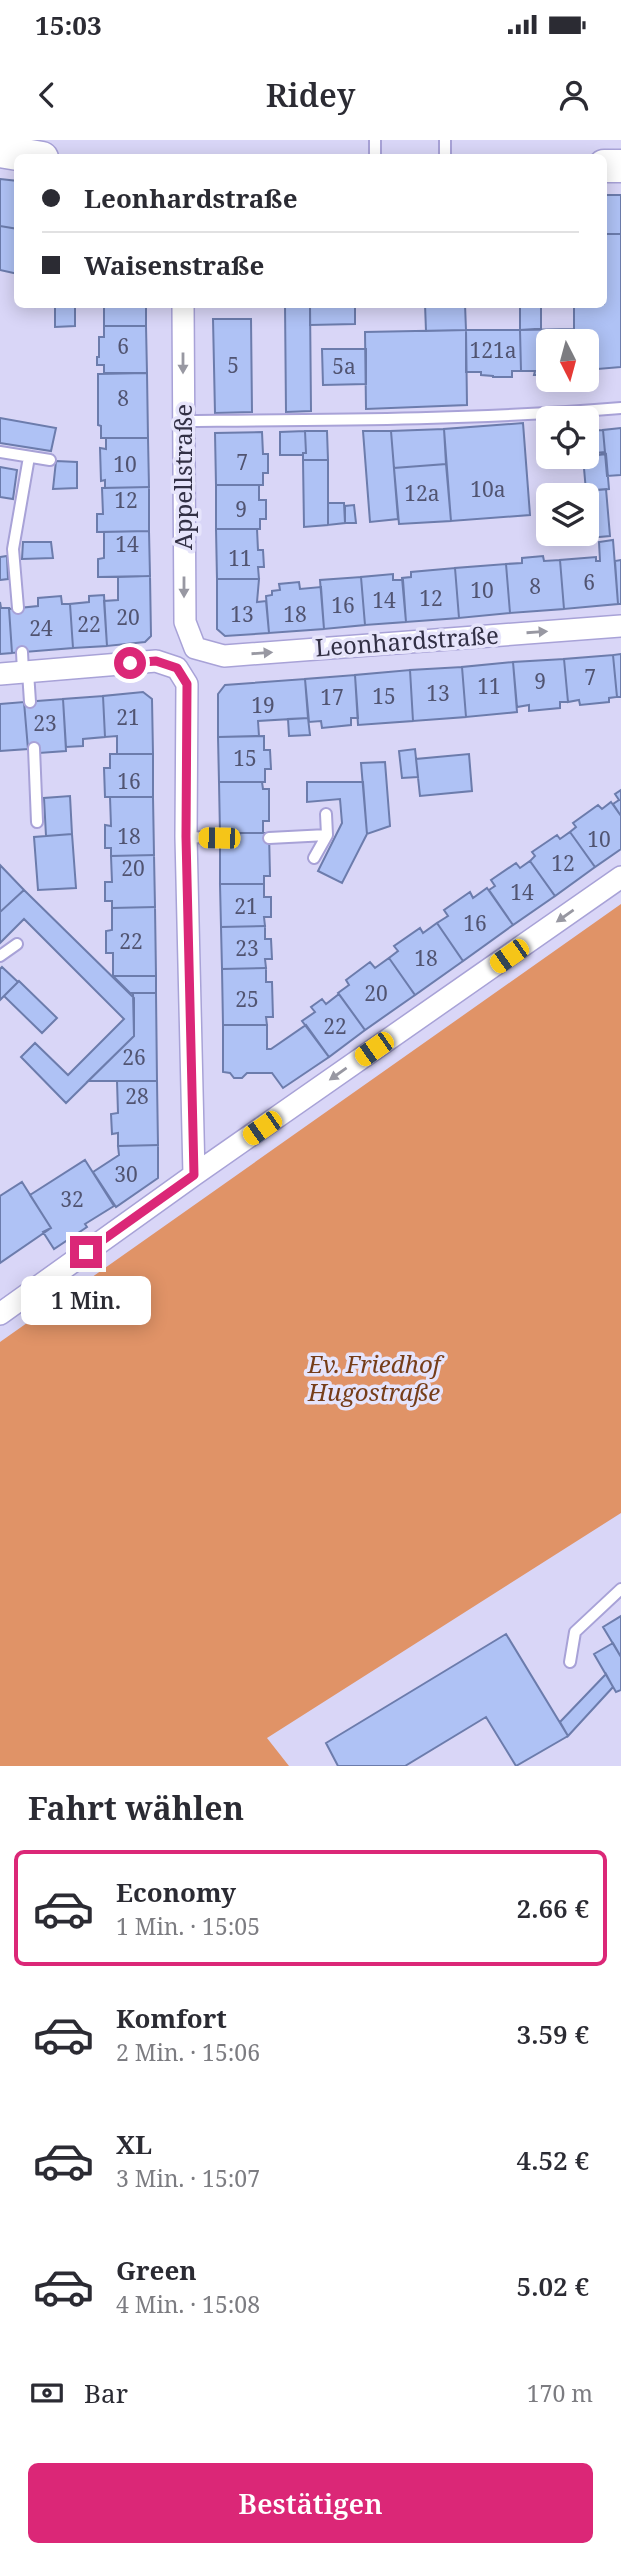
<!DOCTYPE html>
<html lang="de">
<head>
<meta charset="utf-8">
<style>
  body { margin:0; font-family:"Noto Serif",serif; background:#f7f7f7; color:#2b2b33; height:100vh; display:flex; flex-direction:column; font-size:26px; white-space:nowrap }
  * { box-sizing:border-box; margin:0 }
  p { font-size:23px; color:#7c7c81 }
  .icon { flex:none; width:38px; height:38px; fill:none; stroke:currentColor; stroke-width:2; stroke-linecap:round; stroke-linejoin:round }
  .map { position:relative; height:1626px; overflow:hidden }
  .sheet { display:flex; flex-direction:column; background:#fff; flex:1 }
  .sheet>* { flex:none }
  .banner { position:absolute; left:14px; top:14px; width:593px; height:154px; border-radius:10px; box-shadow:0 4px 18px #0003; display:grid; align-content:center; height:154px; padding:0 28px; background:#fff }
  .needle { width:46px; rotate:174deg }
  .controls { position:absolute; left:536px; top:189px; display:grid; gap:14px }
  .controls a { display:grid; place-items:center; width:63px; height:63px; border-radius:10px; background:#fff; box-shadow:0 4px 18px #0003; font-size:35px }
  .end { position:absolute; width:32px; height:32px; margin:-16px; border:9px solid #db2777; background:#fff; box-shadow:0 0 0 4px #fff }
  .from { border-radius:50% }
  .bubble { position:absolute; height:49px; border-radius:10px; background:#fff; box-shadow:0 4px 18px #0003; font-size:23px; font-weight:600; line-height:49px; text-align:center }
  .car { position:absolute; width:21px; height:42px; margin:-21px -10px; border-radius:9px; box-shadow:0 0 5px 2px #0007; background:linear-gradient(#f5c518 24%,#345 0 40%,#f5c518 0 76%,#345 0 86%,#f5c518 0) }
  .banner b { display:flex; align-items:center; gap:24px; height:66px; font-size:26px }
  .banner b+b { border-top:2px solid #e1e1e2 }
  .banner i { width:18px; height:18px; background:#2b2b33 }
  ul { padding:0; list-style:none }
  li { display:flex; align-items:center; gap:21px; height:116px; margin:0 14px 10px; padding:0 14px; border:4px solid transparent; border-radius:10px }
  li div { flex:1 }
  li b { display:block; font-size:26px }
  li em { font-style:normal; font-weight:600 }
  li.selected { border-color:#db2777 }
  li>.icon { width:63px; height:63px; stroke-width:1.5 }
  h2 { padding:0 28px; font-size:32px; line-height:84px }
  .pay { display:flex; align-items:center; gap:18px; height:77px; padding:0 28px; font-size:26px }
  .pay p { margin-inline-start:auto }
  .cta { display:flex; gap:14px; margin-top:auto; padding:14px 28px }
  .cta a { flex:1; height:80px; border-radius:10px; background:#db2777; color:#fff; font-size:28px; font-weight:600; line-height:80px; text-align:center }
  .status { display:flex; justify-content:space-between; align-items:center; height:49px; padding:0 35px; background:#fff; direction:ltr }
  .status svg { height:19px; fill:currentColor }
  header { display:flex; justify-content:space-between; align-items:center; height:91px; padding:0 28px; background:#fff; font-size:32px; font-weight:600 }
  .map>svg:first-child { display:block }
  .green { fill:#e09367 }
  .building { fill:#afc2f5; stroke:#6c7cac; stroke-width:2 }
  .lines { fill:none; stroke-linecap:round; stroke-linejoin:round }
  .lane-casing { stroke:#a8a2d7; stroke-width:14 }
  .street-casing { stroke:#a8a2d7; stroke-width:24 }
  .secondary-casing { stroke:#a8a2d7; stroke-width:35 }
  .lane { stroke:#fff; stroke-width:10 }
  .street { stroke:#fff; stroke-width:21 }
  .secondary { stroke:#fff; stroke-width:32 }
  .oneway { fill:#9898a2 }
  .route { stroke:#db2777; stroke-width:9 }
  .labels { text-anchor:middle; stroke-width:7; stroke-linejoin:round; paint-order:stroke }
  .number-label { font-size:21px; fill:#515471 }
  .street-label { font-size:24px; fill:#323045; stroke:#e6e4fb }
  .park-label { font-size:24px; font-style:italic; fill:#763d19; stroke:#e6e4fb }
</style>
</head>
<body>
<div class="status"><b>15:03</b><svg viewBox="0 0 49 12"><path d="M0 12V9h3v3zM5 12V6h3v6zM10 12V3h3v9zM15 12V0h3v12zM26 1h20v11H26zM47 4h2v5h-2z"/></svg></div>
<header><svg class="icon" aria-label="back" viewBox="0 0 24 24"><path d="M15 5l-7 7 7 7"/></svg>Ridey<svg class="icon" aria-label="person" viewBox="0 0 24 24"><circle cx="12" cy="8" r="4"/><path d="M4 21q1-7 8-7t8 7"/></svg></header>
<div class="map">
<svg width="621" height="1626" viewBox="0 0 621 1626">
  <rect width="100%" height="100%" fill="#d9d6f7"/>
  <path class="green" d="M621,764V1373L267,1598L289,1626H0V1202Z"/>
  <path class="building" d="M0,39L18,41V89L0,86Z
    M604,55H621V94H604Z
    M0,86L18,89V134L0,130Z
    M604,94H621V227L586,230V201H574V164H604Z
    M55,164H75V186L55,187Z
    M104,164H146V186H104Z
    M285,164H310L311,271L286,272Z
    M310,164H355V184L310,185Z
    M425,164H465L466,190L426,191Z
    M520,164H541V189L520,190Z
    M213,179H251L252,272L215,273Z
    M104,186H146L147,233H104V225H97V217H99V197H104Z
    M574,189V201H548V235H534L535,231H521L520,190Z
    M466,190H520L521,231H512V237H493V236L481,235V232H466Z
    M466,190L467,265L366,269L365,192Z
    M322,209H366V244L323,245Z
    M147,233L148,298H101V286L98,285V234Z
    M0,278L56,288L51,311L0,303Z
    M523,283L530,375L451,381L444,289Z
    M621,288V335L607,336L603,290Z
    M444,289L446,324L394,328L391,291Z
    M603,290L605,312L586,314V291Z
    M305,291L306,313H303V315H280V292Z
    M305,291H327L328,320H303V313H306Z
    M363,291H391L398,379L370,382Z
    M262,292L263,314H268V333H263V345H216L215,293Z
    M106,298H148L149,347L105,348V340L101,341L100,308L106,309Z
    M606,314L609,349L586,351L583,317Z
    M303,320H328V385L304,387Z
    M56,321L77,322V348L53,349Z
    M446,324L451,381L399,384L394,328Z
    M0,327L17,330L13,359L0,357Z
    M216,345H259V360H266V379H260V389H216Z
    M149,347V391L97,392V374H103L102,348Z
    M606,349L610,396L588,398L586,355H584V351Z
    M328,363H344L345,383L328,385Z
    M354,365L356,383H345V366Z
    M216,389H257L258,410H263L264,427H258L259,439H217Z
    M149,391L150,436L98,437V419L104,418V392Z
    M613,400L618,464L564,469L560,420L596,417V421H600L599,402Z
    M23,402H51L53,418L22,419Z
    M7,416L8,439L0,440V417Z
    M543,416L544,421L560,420L564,469L510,473L506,424L522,423V418Z
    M621,420V464H618L615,421Z
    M506,424L510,473L459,478L455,428Z
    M455,428L459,478L406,482L402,438L411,437V432Z
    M393,434V440H403L406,482L365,485L361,437Z
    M150,436L151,496L145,502L107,506L104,461L118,460V437Z
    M361,437L365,485L324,489L320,440Z
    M217,439H259L257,462L266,461L269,493L225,496L217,489Z
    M299,442L300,449L321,447L324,489L269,493L266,456L272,455V451L280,450L279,444Z
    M104,455L107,506L73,508L70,464L89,462V456Z
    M61,456L62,464H70L73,508L12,513L9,469L38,466V458Z
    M0,462L1,468H9L12,513L0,514Z
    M621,514V557H617L613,515Z
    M613,515L617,557L609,558V562L580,565L579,560L568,562L564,519Z
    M564,519L568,562H560V568L529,571V565L517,567L513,522Z
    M513,522L517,572L466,577L462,527Z
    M462,527L466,577L413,581L410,530Z
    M410,530L413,581L358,585L355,535Z
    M355,535L358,578H351V585L322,588L321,581L309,582L305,539Z
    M305,539L308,578L258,581L259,596L218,597V554L225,545Z
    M143,552L152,559L153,614H117V596L105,597L103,556Z
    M103,556L105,597L83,599V606L66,607L63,559Z
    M63,559L66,611L39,613L38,608L28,609L24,562Z
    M24,562L28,609L0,611V564Z
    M308,578L310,595L289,596L288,579Z
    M264,596V610H270L271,629H265V642H219L218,597Z
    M415,609L418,637L402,638L399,611Z
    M110,614H153V657H105L104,628H110Z
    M469,614L472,651L420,656L416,619Z
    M385,622L390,686L367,694L361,623Z
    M219,642H262L263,649H269V681H263V693H220Z
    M307,642H363L367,694L342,743L318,731L342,683L340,659L307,662Z
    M621,650V676L613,664L619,660L615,654Z
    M70,656L72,694L46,696L44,658Z
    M110,657H153L154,715L111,716V708H105V685L111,686Z
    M611,662L621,676V709L595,727L570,692L576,687L573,683L598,665L602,669Z
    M570,692L595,727L555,756L530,721L535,716L532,712L557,695L560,699Z
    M220,693H269L270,736H264V744H220Z
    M72,694L76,748L38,750L34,697Z
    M154,715L155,767L112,768V761H105V742H112L111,716Z
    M530,721L555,756L513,785L489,750L495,746L491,740L516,723L520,728Z
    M0,725L24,750L0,772Z
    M220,744H264V757H271V777H264L265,786L221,787Z
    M487,748L513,785L463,821L437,783L448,776L444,770L470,752L473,758Z
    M24,750L134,858V896L66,963L21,917L35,903L68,935L124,879L24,779L0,803V772Z
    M155,767L156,836H113V813H106V791L112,790V768Z
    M437,783L463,821L415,855L389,818L398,811L394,806L420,788L423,793Z
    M265,786V799H271L272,819H265L266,828L222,829L221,787Z
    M389,818L415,855L365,890L338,853L349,845L346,840L370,822L375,828Z
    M2,827L18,842L0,860V829Z
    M266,828V842H272L273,877H266L267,885H223L222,829Z
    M113,836H156V853H130Z
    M19,841L57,878L42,893L4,856Z
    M133,853H156L157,941H88L134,896Z
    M339,854L365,890L329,917L302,881L315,872L311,867L322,859L326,864Z
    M223,885H267V909H271L306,885L329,917L283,948L272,933H247L242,938H234L230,933L223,932Z
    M117,941H157L158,1005L118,1006V993L112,994L111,974L118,973Z
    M158,1005V1038L116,1067L93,1032L119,1015L118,1006Z
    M85,1020L114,1066L85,1084L87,1087L54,1109L43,1092L51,1088L30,1055Z
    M22,1042L51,1088L0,1123V1056Z
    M621,1476V1517L603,1487Z
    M506,1494L568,1596L516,1626L486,1577L405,1626H338L326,1603Z
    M613,1503L621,1517V1550L616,1552L594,1514Z
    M606,1534L613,1547L568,1596L560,1582Z"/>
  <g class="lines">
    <defs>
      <path id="lane" d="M375,0V18
        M445,0V18
        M183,281C329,280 475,280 621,268
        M0,312L50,320
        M18,468L13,409L29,317
        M22,512L23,532
        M28,532L30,562
        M34,608L37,682
        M186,697L219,698
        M269,698L327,695
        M314,718L327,695L326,674
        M0,816L17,804
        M570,1522L575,1492L621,1449"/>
      <path id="street" d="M183,164L185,482L195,508L224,516L621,486
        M0,534L156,521L177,528L187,544L186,697L194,1035
        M0,1174L194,1035L621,737"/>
      <path id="secondary" d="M0,11L42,18
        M604,26H621"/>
    </defs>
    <use href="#lane" class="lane-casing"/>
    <use href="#street" class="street-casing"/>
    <use href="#secondary" class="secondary-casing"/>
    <use href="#lane" class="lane"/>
    <use href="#street" class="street"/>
    <use href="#secondary" class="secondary"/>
  </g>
  <defs><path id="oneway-solid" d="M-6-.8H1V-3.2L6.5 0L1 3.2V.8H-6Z" transform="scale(1.75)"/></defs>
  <g class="oneway">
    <use href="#oneway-solid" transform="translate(183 223) rotate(90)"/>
    <use href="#oneway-solid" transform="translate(184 447) rotate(90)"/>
    <use href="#oneway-solid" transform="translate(537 492) rotate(-4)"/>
    <use href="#oneway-solid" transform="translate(262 513) rotate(-4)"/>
    <use href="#oneway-solid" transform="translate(565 776) rotate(145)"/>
    <use href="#oneway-solid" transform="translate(338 934) rotate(145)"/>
  </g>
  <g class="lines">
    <path class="route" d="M86,1112L194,1035L186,697L187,544L177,528L156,521L130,523"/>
  </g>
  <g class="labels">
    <g class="number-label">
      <text x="123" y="214">6</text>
      <text x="493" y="218">121a</text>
      <text x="233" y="233">5</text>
      <text x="344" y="234">5a</text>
      <text x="123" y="266">8</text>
      <text x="242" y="330">7</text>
      <text x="125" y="332">10</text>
      <text x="488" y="357">10a</text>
      <text x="422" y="361">12a</text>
      <text x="126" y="368">12</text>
      <text x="241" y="377">9</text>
      <text x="127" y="412">14</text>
      <text x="240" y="426">11</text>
      <text x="589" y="450">6</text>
      <text x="535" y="454">8</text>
      <text x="482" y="458">10</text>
      <text x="431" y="466">12</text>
      <text x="384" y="468">14</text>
      <text x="343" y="473">16</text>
      <text x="242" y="482">13</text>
      <text x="295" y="482">18</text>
      <text x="128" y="485">20</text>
      <text x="89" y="492">22</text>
      <text x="41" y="496">24</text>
      <text x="590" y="545">7</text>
      <text x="540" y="549">9</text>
      <text x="489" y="554">11</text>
      <text x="438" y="561">13</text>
      <text x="384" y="564">15</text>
      <text x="332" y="565">17</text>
      <text x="263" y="573">19</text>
      <text x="128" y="585">21</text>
      <text x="45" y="591">23</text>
      <text x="245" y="626">15</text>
      <text x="129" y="649">16</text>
      <text x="129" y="704">18</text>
      <text x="599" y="707">10</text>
      <text x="563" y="731">12</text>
      <text x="133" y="736">20</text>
      <text x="522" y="760">14</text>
      <text x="246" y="774">21</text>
      <text x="475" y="791">16</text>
      <text x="131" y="809">22</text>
      <text x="247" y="816">23</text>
      <text x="426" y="826">18</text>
      <text x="376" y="861">20</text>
      <text x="247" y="867">25</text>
      <text x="335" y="894">22</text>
      <text x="134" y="925">26</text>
      <text x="137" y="964">28</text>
      <text x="126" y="1042">30</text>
      <text x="72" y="1067">32</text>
    </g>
    <g class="street-label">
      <text transform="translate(184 337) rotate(-90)" y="8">Appellstraße</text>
      <text transform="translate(407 502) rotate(-4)" y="8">Leonhardstraße</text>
    </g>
    <g class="park-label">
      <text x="374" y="1233">Ev. Friedhof<tspan x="374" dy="28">Hugostraße</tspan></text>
    </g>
  </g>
</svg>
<div class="controls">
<a><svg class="needle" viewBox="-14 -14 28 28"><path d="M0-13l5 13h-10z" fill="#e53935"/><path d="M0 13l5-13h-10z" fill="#7c7c81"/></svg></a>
<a><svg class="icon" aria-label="locate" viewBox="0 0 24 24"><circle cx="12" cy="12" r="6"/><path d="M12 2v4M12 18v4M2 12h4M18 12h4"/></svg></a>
<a><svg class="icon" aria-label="layers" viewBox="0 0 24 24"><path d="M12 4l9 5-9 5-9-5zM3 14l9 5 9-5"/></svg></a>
</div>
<i class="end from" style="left:130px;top:523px"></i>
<i class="end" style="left:86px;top:1112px"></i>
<div class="bubble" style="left:21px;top:1136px;width:130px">1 Min.</div>
<i class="car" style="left:219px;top:698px;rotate:271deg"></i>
<i class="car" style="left:509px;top:816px;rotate:235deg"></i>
<i class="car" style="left:374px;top:909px;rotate:235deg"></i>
<i class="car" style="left:262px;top:988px;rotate:235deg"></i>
<div class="banner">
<b><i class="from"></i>Leonhardstraße</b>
<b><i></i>Waisenstraße</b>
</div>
</div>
<section class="sheet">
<h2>Fahrt wählen</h2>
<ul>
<li class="selected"><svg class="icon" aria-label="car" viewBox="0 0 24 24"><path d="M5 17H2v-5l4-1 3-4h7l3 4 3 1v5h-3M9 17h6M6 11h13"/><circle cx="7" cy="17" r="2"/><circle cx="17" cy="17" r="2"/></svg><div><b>Economy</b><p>1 Min. · 15:05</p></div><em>2.66 €</em></li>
<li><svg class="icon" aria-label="car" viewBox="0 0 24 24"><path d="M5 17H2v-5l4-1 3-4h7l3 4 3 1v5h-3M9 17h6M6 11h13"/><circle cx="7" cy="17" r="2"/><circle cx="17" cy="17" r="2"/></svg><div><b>Komfort</b><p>2 Min. · 15:06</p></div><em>3.59 €</em></li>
<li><svg class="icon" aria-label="car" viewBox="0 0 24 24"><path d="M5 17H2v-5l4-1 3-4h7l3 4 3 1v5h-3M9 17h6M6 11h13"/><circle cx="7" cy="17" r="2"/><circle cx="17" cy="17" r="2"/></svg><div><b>XL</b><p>3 Min. · 15:07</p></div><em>4.52 €</em></li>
<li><svg class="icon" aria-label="car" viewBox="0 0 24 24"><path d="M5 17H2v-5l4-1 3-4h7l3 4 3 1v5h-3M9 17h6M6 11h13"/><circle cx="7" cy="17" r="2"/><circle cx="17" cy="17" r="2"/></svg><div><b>Green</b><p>4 Min. · 15:08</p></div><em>5.02 €</em></li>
</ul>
<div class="pay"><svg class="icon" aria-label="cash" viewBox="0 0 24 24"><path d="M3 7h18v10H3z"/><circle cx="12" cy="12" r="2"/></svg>Bar<p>170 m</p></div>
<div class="cta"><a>Bestätigen</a></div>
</section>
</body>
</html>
